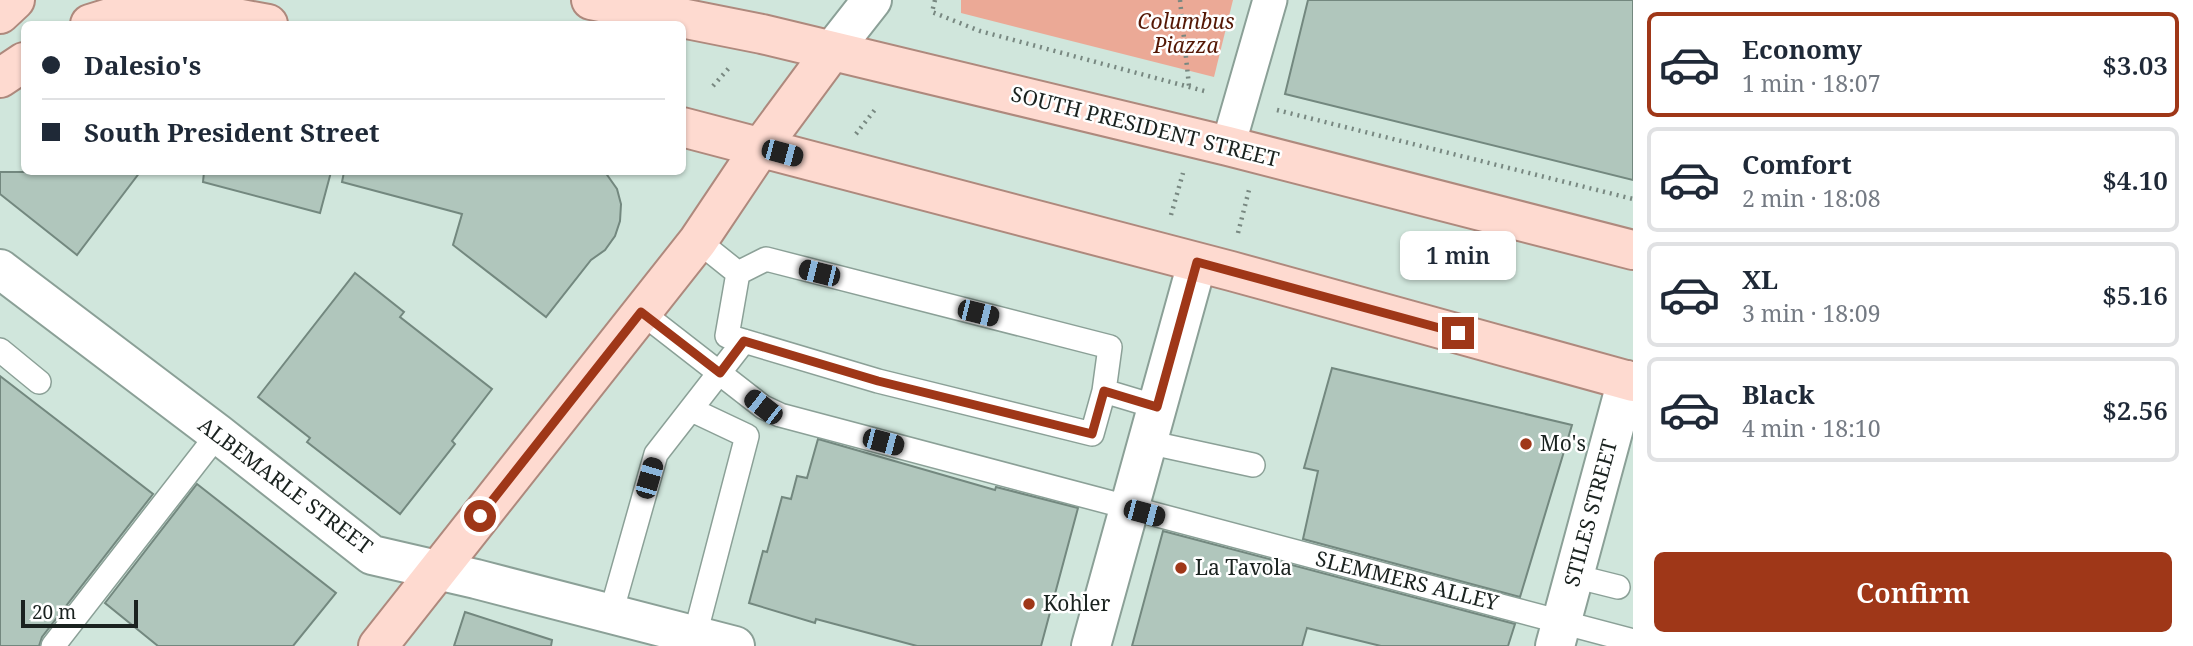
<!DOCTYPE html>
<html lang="en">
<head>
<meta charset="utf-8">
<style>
  body { margin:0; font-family:"Noto Serif",serif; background:#f6f6f7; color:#1f2937; height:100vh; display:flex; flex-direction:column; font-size:26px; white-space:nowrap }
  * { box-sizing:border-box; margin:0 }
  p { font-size:23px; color:#747a83 }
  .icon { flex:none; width:38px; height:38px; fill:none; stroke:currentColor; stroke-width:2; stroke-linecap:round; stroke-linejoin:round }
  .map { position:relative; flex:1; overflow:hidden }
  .side { display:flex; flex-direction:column; background:#fff; width:560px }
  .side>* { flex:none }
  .top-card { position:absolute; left:21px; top:21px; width:665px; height:154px; border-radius:10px; box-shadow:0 2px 5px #0004; display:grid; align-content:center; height:154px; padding:0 21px; background:#fff }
  .scale { position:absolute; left:21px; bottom:18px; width:117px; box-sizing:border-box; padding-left:7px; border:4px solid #1a221f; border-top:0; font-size:19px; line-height:24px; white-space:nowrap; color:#1a221f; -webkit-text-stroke:5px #fff; paint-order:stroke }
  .end { position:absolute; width:32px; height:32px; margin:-16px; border:9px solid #9f3718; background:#fff; box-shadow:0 0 0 4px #fff }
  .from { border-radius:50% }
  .bubble { position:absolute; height:49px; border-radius:10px; background:#fff; box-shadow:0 2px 5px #0004; font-size:23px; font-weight:600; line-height:49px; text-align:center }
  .car { position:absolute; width:21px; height:42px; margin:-21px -10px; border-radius:9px; box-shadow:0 0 5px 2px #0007; background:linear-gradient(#222 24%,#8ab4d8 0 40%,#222 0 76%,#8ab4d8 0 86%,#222 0) }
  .top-card b { display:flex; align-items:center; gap:24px; height:66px; font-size:26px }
  .top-card b+b { border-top:2px solid #e0e1e3 }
  .top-card i { width:18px; height:18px; background:#1f2937 }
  ul { padding:12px 0 0; list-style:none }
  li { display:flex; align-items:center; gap:21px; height:105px; margin:0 14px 10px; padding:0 7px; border:4px solid #e0e1e3; border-radius:10px }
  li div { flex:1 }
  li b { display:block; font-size:26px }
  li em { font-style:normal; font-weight:600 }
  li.on { border-color:#9f3718 }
  li>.icon { width:63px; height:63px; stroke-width:1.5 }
  .action { display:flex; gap:14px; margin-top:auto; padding:14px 21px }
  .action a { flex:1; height:80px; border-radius:10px; background:#9f3718; color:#fff; font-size:28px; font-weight:600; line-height:80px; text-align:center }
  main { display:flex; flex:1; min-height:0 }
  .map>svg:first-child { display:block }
  .green { fill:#eba996 }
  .building { fill:#b0c6bc; stroke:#73887f; stroke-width:2 }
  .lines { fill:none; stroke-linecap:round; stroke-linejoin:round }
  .service-casing { stroke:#8ba097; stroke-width:26 }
  .pedestrian-casing { stroke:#8ba097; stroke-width:37 }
  .minor-casing { stroke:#8ba097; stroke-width:42 }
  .primary-casing { stroke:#ae897d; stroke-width:42 }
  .path { stroke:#788881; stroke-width:4.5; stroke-dasharray:2 5; stroke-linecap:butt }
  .service { stroke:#fff; stroke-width:23 }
  .pedestrian { stroke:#fff; stroke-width:33 }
  .minor { stroke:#fff; stroke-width:38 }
  .primary { stroke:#fedad0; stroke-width:38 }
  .route { stroke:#9f3718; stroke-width:9 }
  .poi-dot { fill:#9f3718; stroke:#fff; stroke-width:2.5 }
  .labels { text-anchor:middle; stroke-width:5; stroke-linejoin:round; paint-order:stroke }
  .park-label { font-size:21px; font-style:italic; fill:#541704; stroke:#fff }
  .street-label { font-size:21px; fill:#1a221f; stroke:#fff }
  .poi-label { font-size:21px; fill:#1a221f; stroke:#fff; text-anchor:start }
</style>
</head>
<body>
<main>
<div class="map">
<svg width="1633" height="646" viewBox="0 0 1633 646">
  <rect width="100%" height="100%" fill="#d0e6dc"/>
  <path class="green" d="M961,0H1233L1214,77L961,13Z"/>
  <path class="building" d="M1308,0H1633V180L1285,94Z
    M0,172H140L77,255L0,194Z
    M204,172H331L320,213L203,182Z
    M344,172H605L617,189L621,204L620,221L615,236L605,250L591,260L546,317L453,245L462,214L342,182Z
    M355,273L404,312L400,317L492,389L452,441L455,444L400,514L307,442L310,438L258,397Z
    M1332,368L1572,425L1520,597L1303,539L1318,471L1304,468Z
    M0,376L153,494L42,637L39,646H0Z
    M818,439L995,490L996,487L1078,508L1041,646H917L816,619L815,623L749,603L763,551L767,552L782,497L791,499L797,476L807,478Z
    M197,484L336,593L293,646H158L105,603Z
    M1163,531L1515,624L1508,646H1381L1307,628L1302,646H1132Z
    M465,612L552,640L551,646H454Z"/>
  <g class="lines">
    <defs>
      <path id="service" d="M698,241L738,273L727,336L878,381L1092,434L1104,391L1157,407
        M738,273L766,259L1110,347L1104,391
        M641,312L763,407L780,415L1633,641
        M0,350L39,382
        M692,410L747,436L695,635
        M1147,442L1253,465
        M1574,576L1618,587
        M611,613L656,454L744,341
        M53,646L218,434"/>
      <path id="pedestrian" d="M1228,146L1270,0"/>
      <path id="minor" d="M832,51L872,0
        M0,269L218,434L372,555L476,579L735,646
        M1091,646L1197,263
        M1555,646L1627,380"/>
      <path id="primary" d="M139,0L268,24
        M591,0L762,34L1228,146L1633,250
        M0,14L15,0
        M90,24L135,10L168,9
        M0,78L24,62
        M682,127L1231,271L1633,382
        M378,646L698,241L761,147L832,51"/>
    </defs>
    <use href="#service" class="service-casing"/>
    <use href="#pedestrian" class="pedestrian-casing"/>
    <use href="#minor" class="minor-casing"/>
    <use href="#primary" class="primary-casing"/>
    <path class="path" d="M935,0L932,12L980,31L1208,92
      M1180,0L1189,86
      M713,86L729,68
      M1277,110L1633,199
      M856,134L877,107
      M1171,215L1183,173
      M1238,233L1249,190"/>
    <use href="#service" class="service"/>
    <use href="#pedestrian" class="pedestrian"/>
    <use href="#minor" class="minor"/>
    <use href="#primary" class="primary"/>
  </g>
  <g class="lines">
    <path class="route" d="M480,516L641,312L720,373L744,341L878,381L1092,434L1104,391L1157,407L1197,262L1458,333"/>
  </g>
  <g class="poi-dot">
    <circle cx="1526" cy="444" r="7"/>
    <circle cx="1181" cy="568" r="7"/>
    <circle cx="1029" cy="604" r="7"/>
  </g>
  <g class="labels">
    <g class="park-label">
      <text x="1186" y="29">Columbus<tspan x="1186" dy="24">Piazza</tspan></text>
    </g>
    <g class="street-label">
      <text transform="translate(1145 127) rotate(14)" y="7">SOUTH PRESIDENT STREET</text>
      <text transform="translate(285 486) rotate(37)" y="7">ALBEMARLE STREET</text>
      <text transform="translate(1591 513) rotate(-75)" y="7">STILES STREET</text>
      <text transform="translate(1407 581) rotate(14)" y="7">SLEMMERS ALLEY</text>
    </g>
    <g class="poi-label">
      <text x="1540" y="451">Mo's</text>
      <text x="1195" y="575">La Tavola</text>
      <text x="1043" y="611">Kohler</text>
    </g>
  </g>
</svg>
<div class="scale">20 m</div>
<i class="end from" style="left:480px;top:516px"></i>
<i class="end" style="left:1458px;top:333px"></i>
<div class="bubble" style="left:1400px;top:231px;width:116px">1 min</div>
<i class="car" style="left:782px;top:153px;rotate:105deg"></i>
<i class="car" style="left:819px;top:273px;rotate:284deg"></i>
<i class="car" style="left:978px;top:313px;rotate:104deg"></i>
<i class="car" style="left:763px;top:407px;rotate:308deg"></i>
<i class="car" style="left:883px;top:442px;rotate:105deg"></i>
<i class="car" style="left:649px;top:478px;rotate:16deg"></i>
<i class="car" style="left:1144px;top:513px;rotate:105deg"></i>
<div class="top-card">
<b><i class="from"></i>Dalesio's</b>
<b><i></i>South President Street</b>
</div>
</div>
<section class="side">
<ul>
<li class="on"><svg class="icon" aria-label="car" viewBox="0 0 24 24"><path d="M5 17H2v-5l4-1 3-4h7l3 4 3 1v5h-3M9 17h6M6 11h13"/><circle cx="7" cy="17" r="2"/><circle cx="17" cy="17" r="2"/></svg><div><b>Economy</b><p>1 min · 18:07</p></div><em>$3.03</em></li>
<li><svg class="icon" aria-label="car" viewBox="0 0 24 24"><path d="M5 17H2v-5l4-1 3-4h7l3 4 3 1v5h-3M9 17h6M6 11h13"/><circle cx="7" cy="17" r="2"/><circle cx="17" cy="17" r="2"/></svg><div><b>Comfort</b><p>2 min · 18:08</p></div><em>$4.10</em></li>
<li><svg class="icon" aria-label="car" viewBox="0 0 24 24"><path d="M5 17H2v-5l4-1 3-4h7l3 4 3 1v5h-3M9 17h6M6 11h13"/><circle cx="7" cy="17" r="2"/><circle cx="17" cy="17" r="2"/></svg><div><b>XL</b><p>3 min · 18:09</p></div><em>$5.16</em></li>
<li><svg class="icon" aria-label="car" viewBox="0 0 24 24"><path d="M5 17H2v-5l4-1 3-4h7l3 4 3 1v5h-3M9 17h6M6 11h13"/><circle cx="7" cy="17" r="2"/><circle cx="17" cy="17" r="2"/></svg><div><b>Black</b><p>4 min · 18:10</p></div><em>$2.56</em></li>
</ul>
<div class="action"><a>Confirm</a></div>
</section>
</main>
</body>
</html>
